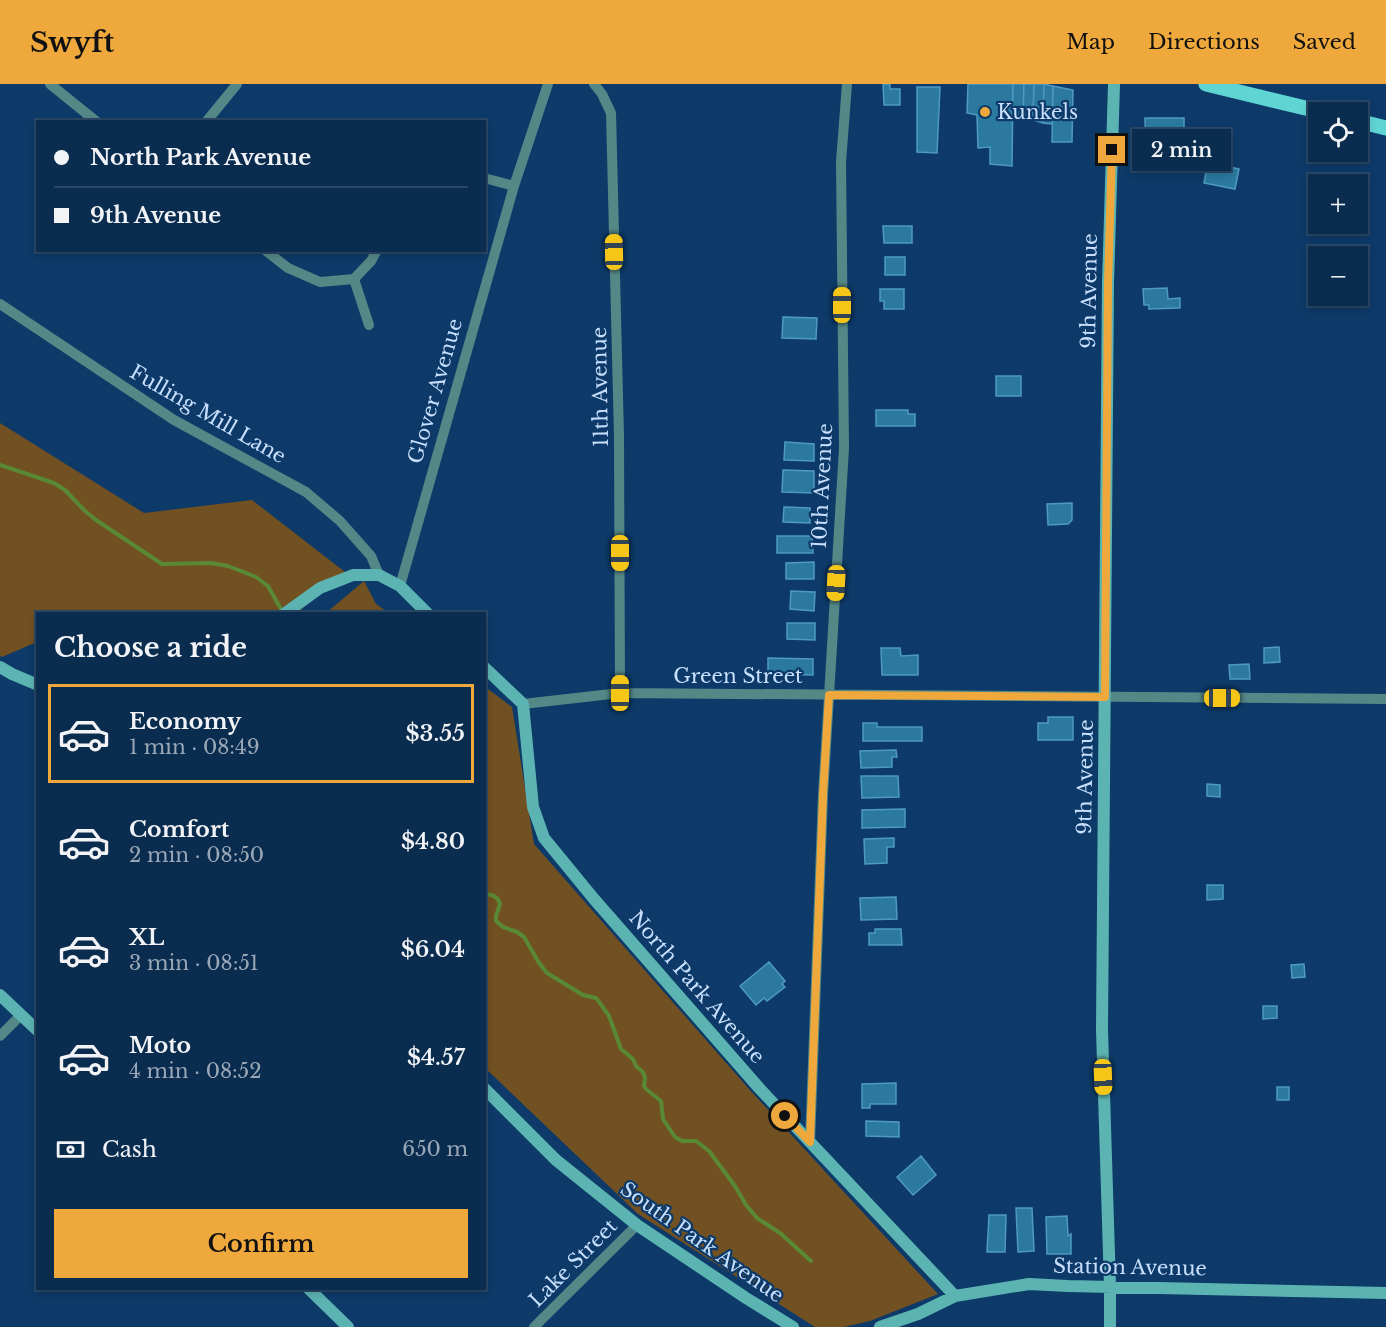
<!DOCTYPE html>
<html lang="en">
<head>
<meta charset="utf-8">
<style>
  body { margin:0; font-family:"Libre Baskerville",serif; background:#133456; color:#f1f3f6; height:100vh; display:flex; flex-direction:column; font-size:22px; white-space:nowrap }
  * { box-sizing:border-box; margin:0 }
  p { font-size:20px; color:#99a7b7 }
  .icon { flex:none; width:33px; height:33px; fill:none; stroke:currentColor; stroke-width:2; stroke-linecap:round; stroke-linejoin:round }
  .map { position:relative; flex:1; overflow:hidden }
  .side { position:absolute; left:36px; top:528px; width:450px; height:678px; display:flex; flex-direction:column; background:#0a2c4f; border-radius:0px; box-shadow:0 3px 9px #0003,0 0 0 2px #2a4866 }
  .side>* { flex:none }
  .hud { position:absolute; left:36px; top:36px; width:450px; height:132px; border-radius:0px; box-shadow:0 3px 9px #0003,0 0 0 2px #2a4866; display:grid; align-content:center; height:132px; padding:0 18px; background:#0a2c4f }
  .tools { position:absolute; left:1308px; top:18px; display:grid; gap:12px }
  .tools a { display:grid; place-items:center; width:60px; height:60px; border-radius:0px; background:#0a2c4f; box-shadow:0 3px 9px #0003,0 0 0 2px #2a4866; font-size:30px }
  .end { position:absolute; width:27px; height:27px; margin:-14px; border:8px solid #eea83c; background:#111; box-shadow:0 0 0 3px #111 }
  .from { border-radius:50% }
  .bubble { position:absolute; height:42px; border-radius:0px; background:#0a2c4f; box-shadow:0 3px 9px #0003,0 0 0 2px #2a4866; font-size:20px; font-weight:600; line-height:42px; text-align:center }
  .car { position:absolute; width:18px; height:36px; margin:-18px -9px; border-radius:8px; box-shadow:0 0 4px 2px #0007; background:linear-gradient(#f5c518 24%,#345 0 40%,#f5c518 0 76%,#345 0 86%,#f5c518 0) }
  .hud b { display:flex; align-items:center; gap:21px; height:57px; font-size:22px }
  .hud b+b { border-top:2px solid #2a4866 }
  .hud i { width:15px; height:15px; background:#f1f3f6 }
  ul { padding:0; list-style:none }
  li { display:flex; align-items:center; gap:18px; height:99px; margin:0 12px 9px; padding:0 6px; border:3px solid transparent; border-radius:0px }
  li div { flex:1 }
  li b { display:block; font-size:22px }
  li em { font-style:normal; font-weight:600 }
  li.selected { border-color:#eea83c }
  li>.icon { width:54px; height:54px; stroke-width:1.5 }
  h2 { padding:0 18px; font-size:27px; line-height:72px }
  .pay { display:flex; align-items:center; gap:15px; height:66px; padding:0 18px; font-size:22px }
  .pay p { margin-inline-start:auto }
  .primary-button { display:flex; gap:12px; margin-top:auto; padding:12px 18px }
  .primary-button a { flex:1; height:69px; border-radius:0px; background:#eea83c; color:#111; font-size:24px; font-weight:600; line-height:69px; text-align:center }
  header { display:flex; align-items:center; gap:36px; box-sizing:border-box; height:84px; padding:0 30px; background:#eea83c; color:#111 }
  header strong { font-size:28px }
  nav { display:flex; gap:33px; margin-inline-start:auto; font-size:21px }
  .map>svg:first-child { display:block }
  .green { fill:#715021 }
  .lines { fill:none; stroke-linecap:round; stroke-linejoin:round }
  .stream { stroke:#5a8936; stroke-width:4 }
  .building { fill:#2b799f; stroke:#4f9ac1; stroke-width:1.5 }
  .street { stroke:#548887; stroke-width:10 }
  .secondary { stroke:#5cb4b2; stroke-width:12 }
  .primary { stroke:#5fd5d3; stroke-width:15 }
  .route { stroke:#eea83c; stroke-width:8 }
  .poi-dot { fill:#eea83c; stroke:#0d3a69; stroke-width:2 }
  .labels { text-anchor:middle; stroke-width:4.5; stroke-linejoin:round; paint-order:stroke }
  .poi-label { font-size:20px; fill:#c7dffc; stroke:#0d3a69; text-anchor:start }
  .street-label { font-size:20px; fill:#c7dffc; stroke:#0d3a69 }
</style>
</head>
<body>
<header>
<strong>Swyft</strong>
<nav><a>Map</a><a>Directions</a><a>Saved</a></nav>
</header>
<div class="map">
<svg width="1386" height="1243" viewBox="0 0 1386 1243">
  <rect width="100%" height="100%" fill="#0d3a69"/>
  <path class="green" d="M0,339L144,429L252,416L345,488L297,529L38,530L37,558L2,573L0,572Z
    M364,497L376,520L389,529H326Z
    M484,602L512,623L534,760L749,1005L938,1210L870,1237L844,1243H815L638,1130L485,984Z"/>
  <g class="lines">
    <path class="stream" d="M0,381L54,399L65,406L84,426L96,436L162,480L211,479L228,482L256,493L268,502L282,527
      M484,810C492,810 498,812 500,820L496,832V837L503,843L517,848L524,853L539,879L547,889L583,911L596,914L600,919L609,932L621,965L633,975L636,982L643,988L645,994L644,1002L646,1005L661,1017L663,1035L675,1053L682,1057H696L709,1067L735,1102L746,1121L757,1134L780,1149L811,1177"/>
  </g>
  <path class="building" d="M883,0H890V5H900V21H884Z
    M968,0H1013L1012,82L990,80V63L978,64L977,31L967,29Z
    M1013,0H1024L1023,33L1012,30Z
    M1024,0H1034L1033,36L1023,33Z
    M1034,0H1044L1043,39L1033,36Z
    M1044,0L1053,2L1052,40L1043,39Z
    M1053,2L1073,6L1072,58H1052Z
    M917,3H940L937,69L917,68Z
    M1145,34H1184V81H1146Z
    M1208,78L1239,85L1235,105L1204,99Z
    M883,142H912V159H884Z
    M885,173H905V191H885Z
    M1167,204L1168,215L1180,214V224L1149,225V221H1144L1143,205Z
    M880,205H904V225H884V217H880Z
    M783,233L817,234L816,255L782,254Z
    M996,292H1021V312H996Z
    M876,326H908V330H915V342H876Z
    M785,358L814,360V377L784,376Z
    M783,386L814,387V409L782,408Z
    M1072,419V436L1068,440L1048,441L1047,420Z
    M784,423L810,424V439L783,438Z
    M777,452H812L813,469H777Z
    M814,478V495H786V479Z
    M791,507L815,508L814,527L790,525Z
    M787,539H815V556L787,555Z
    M1279,563L1280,578L1264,579V564Z
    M881,564H900L901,572L918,571V591H882Z
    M768,574L813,575V591L768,590Z
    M1249,580L1250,595H1230L1229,581Z
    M1048,633H1073V656H1038V639H1048Z
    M863,639H877V643H922V657H863Z
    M896,666L897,673H892V683L861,684L860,667Z
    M861,692H898L899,713L862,714Z
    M1207,700L1220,701V713L1207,712Z
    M905,725V743L862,744V726Z
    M894,754V763H887V779L865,780L864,755Z
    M1207,801H1223V815L1207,816Z
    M896,813L897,835L861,836L860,814Z
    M875,845H901L902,861H869V849H875Z
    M769,878L785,897L782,900L785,903L767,917L764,914L756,921L740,902Z
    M1304,880L1305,893L1292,894L1291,881Z
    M1263,922H1277V934L1263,935Z
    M896,999V1020H870V1024H862V1000Z
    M1277,1003H1289V1016H1277Z
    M866,1037L899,1038V1053L866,1052Z
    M921,1072L936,1091L913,1111L897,1093Z
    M1016,1124H1032L1034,1167L1018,1168Z
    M989,1131H1006L1005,1168H987Z
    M1067,1132L1068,1152L1071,1150V1170H1047L1046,1133Z"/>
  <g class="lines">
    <path class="street" d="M50,0L97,38
      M594,0L602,10L611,29L619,352L620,609
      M206,38L237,0
      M484,94L514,102
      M265,166L288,184L320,198L354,195L371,177L377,166
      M354,195L369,241
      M0,220L174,336L306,408L340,437L371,472L379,491
      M400,502L514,102L548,0
      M523,620L620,609L1386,615
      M0,952L21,931
      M810,1058L823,711L844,364L841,78L847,0
      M534,1243L637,1141"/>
    <path class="secondary" d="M284,530L320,504L353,491H379L400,502L428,530
      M0,583L12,590L38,601
      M484,583L523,620L533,723L544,754L594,815L760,1005L955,1212
      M0,911L38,947
      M484,1004L556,1076L637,1141L746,1214L793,1243
      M308,1204L348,1243
      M880,1243L918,1230L955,1212L1029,1200L1068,1202L1386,1209
      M1110,1243V1202L1102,946L1108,199L1114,0"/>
    <path class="primary" d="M1206,0L1322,28
      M1358,37L1386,44"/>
  </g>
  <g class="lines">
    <path class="route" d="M785,1032L810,1058L823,711L829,611L1105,613L1108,199L1112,66"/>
  </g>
  <circle class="poi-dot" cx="985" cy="28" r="6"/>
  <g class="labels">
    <g class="poi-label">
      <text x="997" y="35">Kunkels</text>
    </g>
    <g class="street-label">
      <text transform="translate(1089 207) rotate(-89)" y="7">9th Avenue</text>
      <text transform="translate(600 303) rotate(-91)" y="7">11th Avenue</text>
      <text transform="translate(435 307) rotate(-74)" y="7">Glover Avenue</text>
      <text transform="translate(208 330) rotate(30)" y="7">Fulling Mill Lane</text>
      <text transform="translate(822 402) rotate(-87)" y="7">10th Avenue</text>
      <text x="738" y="599">Green Street</text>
      <text transform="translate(1085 693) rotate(-89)" y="7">9th Avenue</text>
      <text transform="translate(697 903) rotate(49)" y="7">North Park Avenue</text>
      <text transform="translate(702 1158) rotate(35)" y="7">South Park Avenue</text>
      <text transform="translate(573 1179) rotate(-45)" y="7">Lake Street</text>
      <text transform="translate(1130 1183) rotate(1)" y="7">Station Avenue</text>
    </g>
  </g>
</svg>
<div class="tools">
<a><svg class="icon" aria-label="locate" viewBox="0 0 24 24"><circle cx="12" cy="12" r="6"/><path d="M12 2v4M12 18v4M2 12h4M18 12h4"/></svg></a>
<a>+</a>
<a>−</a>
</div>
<i class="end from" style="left:785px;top:1032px"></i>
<i class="end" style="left:1112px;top:66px"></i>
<div class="bubble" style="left:1132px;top:45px;width:99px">2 min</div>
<i class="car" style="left:614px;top:168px;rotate:359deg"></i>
<i class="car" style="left:842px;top:221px;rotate:0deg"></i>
<i class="car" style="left:620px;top:469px;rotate:180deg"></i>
<i class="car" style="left:836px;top:499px;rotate:183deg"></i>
<i class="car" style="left:620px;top:609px;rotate:0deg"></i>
<i class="car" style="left:1222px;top:614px;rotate:90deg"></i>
<i class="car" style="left:1103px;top:993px;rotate:178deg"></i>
<div class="hud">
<b><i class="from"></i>North Park Avenue</b>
<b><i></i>9th Avenue</b>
</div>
<section class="side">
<h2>Choose a ride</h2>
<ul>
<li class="selected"><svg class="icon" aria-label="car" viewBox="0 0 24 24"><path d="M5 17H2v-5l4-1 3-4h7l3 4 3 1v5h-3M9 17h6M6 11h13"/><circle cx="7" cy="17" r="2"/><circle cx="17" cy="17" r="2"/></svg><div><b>Economy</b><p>1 min · 08:49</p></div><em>$3.55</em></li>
<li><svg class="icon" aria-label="car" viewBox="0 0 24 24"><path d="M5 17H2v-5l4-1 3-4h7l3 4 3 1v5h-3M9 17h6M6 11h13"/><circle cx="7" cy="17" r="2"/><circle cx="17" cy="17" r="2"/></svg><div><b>Comfort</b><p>2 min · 08:50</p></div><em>$4.80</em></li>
<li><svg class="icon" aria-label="car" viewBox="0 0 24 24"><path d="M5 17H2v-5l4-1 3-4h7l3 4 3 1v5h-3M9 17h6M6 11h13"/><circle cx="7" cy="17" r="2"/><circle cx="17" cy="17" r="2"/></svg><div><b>XL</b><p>3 min · 08:51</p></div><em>$6.04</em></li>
<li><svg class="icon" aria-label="car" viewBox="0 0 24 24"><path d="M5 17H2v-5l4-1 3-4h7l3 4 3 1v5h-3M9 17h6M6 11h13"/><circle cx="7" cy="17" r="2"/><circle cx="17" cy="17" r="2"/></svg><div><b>Moto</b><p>4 min · 08:52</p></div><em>$4.57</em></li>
</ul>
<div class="pay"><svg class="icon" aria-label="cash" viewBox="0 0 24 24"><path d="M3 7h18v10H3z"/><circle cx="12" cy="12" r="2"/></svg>Cash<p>650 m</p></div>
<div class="primary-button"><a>Confirm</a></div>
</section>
</div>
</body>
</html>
